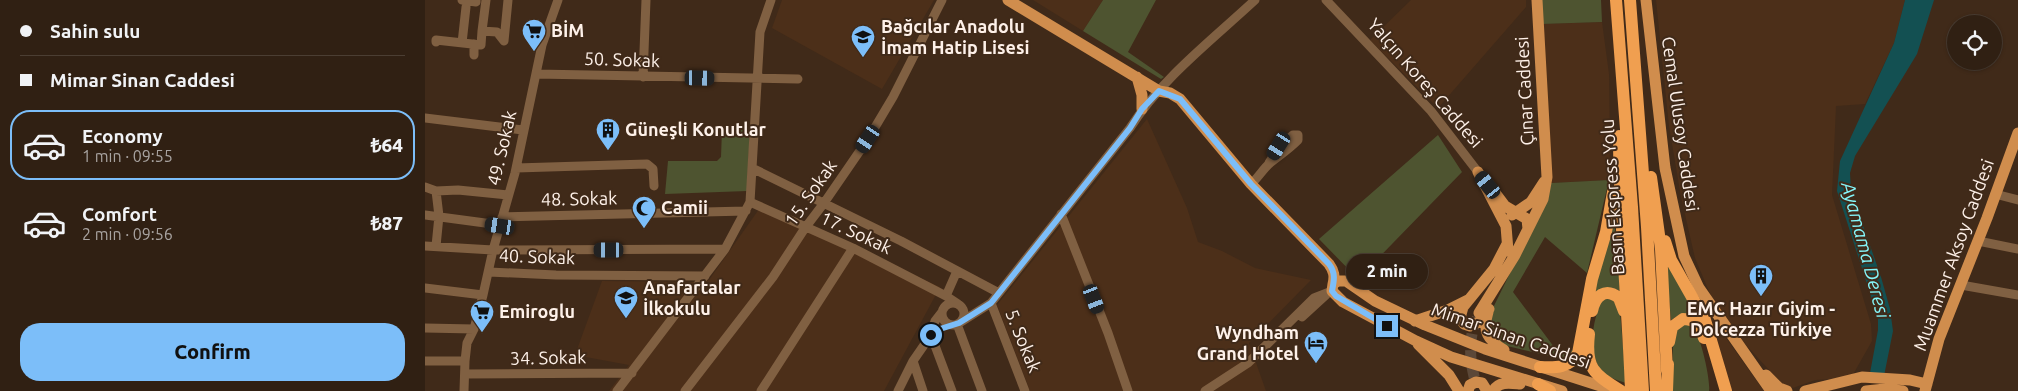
<!DOCTYPE html>
<html lang="en">
<head>
<meta charset="utf-8">
<style>
  body { margin:0; font-family:Ubuntu,sans-serif; background:#3c2d21; color:#f1f3f6; height:100vh; display:flex; flex-direction:column; font-size:19px; white-space:nowrap }
  * { box-sizing:border-box; margin:0 }
  p { font-size:16px; color:#a8a3a0 }
  .icon { flex:none; width:28px; height:28px; fill:none; stroke:currentColor; stroke-width:2; stroke-linecap:round; stroke-linejoin:round }
  .map { position:relative; flex:1; overflow:hidden }
  .side { display:flex; flex-direction:column; background:#302013; width:425px }
  .side>* { flex:none }
  .guide { display:grid; align-content:center; height:110px; padding:0 20px; background:#302013 }
  .fabs { position:absolute; left:1522px; top:15px; display:grid; gap:10px }
  .fabs a { display:grid; place-items:center; width:55px; height:55px; border-radius:50%; background:#302013; box-shadow:0 1px 4px #0004,0 0 0 1px #4b3e33; font-size:25px }
  .end { position:absolute; width:22px; height:22px; margin:-11px; border:6px solid #7cbef9; background:#111; box-shadow:0 0 0 2px #111 }
  .from { border-radius:50% }
  .bubble { position:absolute; height:35px; border-radius:18px; background:#302013; box-shadow:0 1px 4px #0004,0 0 0 1px #4b3e33; font-size:16px; font-weight:800; line-height:35px; text-align:center }
  .car { position:absolute; width:15px; height:30px; margin:-15px -8px; border-radius:6px; box-shadow:0 0 4px 1px #0007; background:linear-gradient(#222 24%,#8ab4d8 0 40%,#222 0 76%,#8ab4d8 0 86%,#222 0) }
  .guide b { display:flex; align-items:center; gap:18px; height:48px; font-size:19px }
  .guide b+b { border-top:1px solid #4b3e33 }
  .guide i { width:12px; height:12px; background:#f1f3f6 }
  ul { padding:0; list-style:none }
  li { display:flex; align-items:center; gap:15px; height:70px; margin:0 10px 8px; padding:0 10px; border:2px solid transparent; border-radius:20px }
  li div { flex:1 }
  li b { display:block; font-size:19px }
  li em { font-style:normal; font-weight:800 }
  li.current { border-color:#7cbef9 }
  li>.icon { width:45px; height:45px; stroke-width:1.5 }
  .button { display:flex; gap:10px; margin-top:auto; padding:10px 20px }
  .button a { flex:1; height:58px; border-radius:20px; background:#7cbef9; color:#111; font-size:20px; font-weight:800; line-height:58px; text-align:center }
  main { display:flex; flex:1; min-height:0 }
  .map>svg:first-child { display:block }
  .built { fill:#4c2f19 }
  .green { fill:#4e5430 }
  .water { fill:#135052 }
  .lines { fill:none; stroke-linecap:round; stroke-linejoin:round }
  .major-tunnel { stroke:#5c4838; stroke-width:11; stroke-dasharray:11 5.5; stroke-linecap:butt }
  .minor { stroke:#806042; stroke-width:9 }
  .major { stroke:#d08d4d; stroke-width:11 }
  .highway { stroke:#f09f50; stroke-width:12 }
  .route { stroke:#7cbef9; stroke-width:6 }
  .labels { text-anchor:middle; stroke-width:4; stroke-linejoin:round; paint-order:stroke }
  .poi-label { font-size:18px; font-weight:bold; fill:#fef1e9; stroke:#402a19; text-anchor:start }
  .street-label { font-size:18px; fill:#fef1e9; stroke:#402a19 }
  .water-label { font-size:19px; font-style:italic; fill:#85f7fb; stroke:#402a19 }
</style>
</head>
<body>
<main>
<section class="side">
<div class="guide">
<b><i class="from"></i>Sahin sulu</b>
<b><i></i>Mimar Sinan Caddesi</b>
</div>
<ul>
<li class="current"><svg class="icon" aria-label="car" viewBox="0 0 24 24"><path d="M5 17H2v-5l4-1 3-4h7l3 4 3 1v5h-3M9 17h6M6 11h13"/><circle cx="7" cy="17" r="2"/><circle cx="17" cy="17" r="2"/></svg><div><b>Economy</b><p>1 min · 09:55</p></div><em>₺64</em></li>
<li><svg class="icon" aria-label="car" viewBox="0 0 24 24"><path d="M5 17H2v-5l4-1 3-4h7l3 4 3 1v5h-3M9 17h6M6 11h13"/><circle cx="7" cy="17" r="2"/><circle cx="17" cy="17" r="2"/></svg><div><b>Comfort</b><p>2 min · 09:56</p></div><em>₺87</em></li>
</ul>
<div class="button"><a>Confirm</a></div>
</section>
<div class="map">
<svg width="1593" height="391" viewBox="0 0 1593 391">
  <rect width="100%" height="100%" fill="#402a19"/>
  <path class="built" d="M357,0H509L457,89L347,28Z
    M608,0H678L658,31Z
    M986,0H1101V7L1013,108L945,40Z
    M1231,0H1480L1469,43L1440,104L1411,106L1407,195L1446,324L1447,341L1426,378L1390,380L1368,388L1357,384L1320,344L1286,296L1270,258L1256,197L1244,126Z
    M1177,22L1184,74L1185,145L1184,180L1126,183L1117,24Z
    M722,119L762,208L773,242L797,251L830,268L886,280L824,343L841,391H605L572,305Z
    M337,205L515,287L459,391H184L204,365L150,355L177,281L267,282L284,280Z
    M1286,317L1339,391H1306Z"/>
  <path class="green" d="M678,0H731L703,52L739,77L736,79L658,31Z
    M1115,0H1176L1177,22L1117,24Z
    M297,129L325,130L322,191L240,194L243,161H292L296,157Z
    M1013,135L1037,172L933,279L894,239Z
    M1184,180L1162,273L1120,237L1088,292L1132,351L1148,350L1141,360L1078,345L1069,337L1065,314L1121,200L1126,183Z
    M1189,216L1195,291L1187,288L1170,292V276Z
    M1243,260L1276,320L1256,314L1246,320L1242,278Z
    M1187,298L1195,311L1201,383C1195,381 1188,379 1183,376C1160,362 1167,320 1177,300Z
    M1259,324C1262,325 1265,325 1267,326C1275,332 1286,381 1284,391H1247L1248,336L1250,329Z"/>
  <path class="water" d="M1480,0H1509L1492,54L1430,156L1425,173L1426,191L1456,277L1465,309L1468,331L1459,376L1445,373L1453,330V318L1412,191L1415,161L1469,43Z"/>
  <g class="lines">
    <path class="major-tunnel" d="M1052,318C1042,340 1045,365 1052,387"/>
    <path class="minor" d="M37,0L51,2V0
      M61,0L57,31L72,32L79,41L83,0
      M901,0L1006,111L1053,172
      M11,42V40L56,45L57,31
      M37,43L41,7
      M49,55V44
      M111,74L373,79
      M218,77L221,0
      M0,118L98,130
      M91,168L222,164L228,169L229,186
      M327,168L476,241L574,293
      M826,184C833,178 838,169 845,163C855,155 864,149 873,140V135H868L854,147L844,163
      M0,187L11,191L33,190L83,195
      M1570,194L1593,200
      M325,202L428,248L521,296L533,304
      M636,214L683,333L703,391
      M0,215L75,225
      M77,217L321,211
      M1553,241L1593,249
      M0,246L68,250L300,249
      M11,246L14,216L11,191
      M64,272L131,275L280,276
      M1536,285L1593,295
      M0,288L58,295
      M521,296L532,271
      M566,303L600,391
      M517 314a11 11 0 1 1 22 0a11 11 0 1 1-22 0Z
      M877,317L901,295
      M536,322L566,303L705,128C737,78 787,40 830,0
      M532,324L557,391
      M0,328L49,329
      M506,335L527,391
      M0,361H40
      M488,361L498,391
      M40,374L207,373
      M39,391L40,361L42,343L49,329L58,295L68,250L90,173L117,45L133,0
      M192,391L300,249L325,202L335,32L346,0
      M260,391L348,277L380,228L399,203L443,139L468,97L517,0
      M336,391L428,248
      M473,391L488,361L506,335L510,321L517,312
      M780,391L823,363L889,298L907,291"/>
    <path class="major" d="M583,0L734,91L745,93L755,99L826,184L904,264C909,271 910,276 908,284
      M1221,0L1240,168L1259,256L1274,288L1346,391
      M712,77L717,95V109
      M1053,172L1081,226L1083,251
      M1071,194L1080,206L1102,219L1103,229
      M1087,215L1106,202L1119,182
      M1064,309L1056,321L1045,326L1039,324L1035,318L1038,307L1069,269L1082,244
      M1063,312C1057,332 1063,340 1079,350
      M1054,313L1090,255L1118,199L1122,177L1112,0
      M990,321L1023,310L1043,300
      M993,344L1024,375L1034,391
      M1341,375L1354,388L1362,391
      M1043,391L1045,385L1051,382L1057,383L1062,391
      M1068,391C1074,381 1085,383 1095,384
      M1137,391L1026,357L991,341L918,302L907,291L908,284L913,281H921L950,301L1000,325L1060,349L1191,391
      M1380,391L1437,377L1485,380L1502,384
      M1441,391L1460,389L1478,391
      M1500,391L1514,339L1562,218L1593,133"/>
    <path class="highway" d="M1191,0L1207,207L1218,391
      M1205,0L1222,227L1231,391
      M1194,136C1194,221 1203,306 1206,391
      M1226,177L1236,249L1242,371
      M1240,241L1246,260L1280,320L1301,391
      M1167,311C1170,296 1180,287 1194,298L1199,311
      M1164,334C1160,369 1169,374 1196,391
      M1244,342L1247,327L1258,319C1271,319 1275,326 1279,338
      M1115,367C1131,368 1145,368 1153,353L1167,279L1181,232L1188,192
      M1113,384L1125,391
      M1242,391L1243,364"/>
  </g>
  <g class="lines">
    <path class="route" d="M506,335L515,329L534,323L566,303L705,128L717,109L734,91L755,99L826,184L904,264C911,273 909,281 907,291L911,296L962,326"/>
  </g>
  <defs>
    <symbol id="supermarket-pin" viewBox="-11 -11 22 30"><path d="M0 17L-7.5 6A9.5 9.5 0 1 1 7.5 6Z" fill="#7cbef9" stroke="#402a19"/><path d="M-6-5.5h2.5l.6 2H6L4.5 2H-2.5L-4.4-4H-6ZM-1.5 3.2a1.3 1.3 0 1 0 .1 0ZM3 3.2a1.3 1.3 0 1 0 .1 0Z" fill="#111"/></symbol>
    <symbol id="school-pin" viewBox="-11 -11 22 30"><path d="M0 17L-7.5 6A9.5 9.5 0 1 1 7.5 6Z" fill="#7cbef9" stroke="#402a19"/><path d="M0-5L7-2L0 1L-7-2ZM-4 1L0 2.5L4 1V4Q0 6-4 4Z" fill="#111"/></symbol>
    <symbol id="building-pin" viewBox="-11 -11 22 30"><path d="M0 17L-7.5 6A9.5 9.5 0 1 1 7.5 6Z" fill="#7cbef9" stroke="#402a19"/><path d="M-4-6H4V6H1V3H-1V6H-4ZM-2.5-4.3h1.7v1.8h-1.7ZM.8-4.3h1.7v1.8H.8ZM-2.5-1h1.7V.8h-1.7ZM.8-1h1.7V.8H.8Z" fill="#111"/></symbol>
    <symbol id="mosque-pin" viewBox="-11 -11 22 30"><path d="M0 17L-7.5 6A9.5 9.5 0 1 1 7.5 6Z" fill="#7cbef9" stroke="#402a19"/><path d="M3.5-4.9A6 6 0 1 0 3.5 4.9A5 5 0 1 1 3.5-4.9Z" fill="#111"/></symbol>
    <symbol id="hotel-pin" viewBox="-11 -11 22 30"><path d="M0 17L-7.5 6A9.5 9.5 0 1 1 7.5 6Z" fill="#7cbef9" stroke="#402a19"/><path d="M-6-4.5h1.5V1H6V5H4.5V3h-9V5H-6ZM-4 0a1.8 1.8 0 1 1 3.6 0ZM.5 0V-2.5h3Q6-2.5 6 0Z" fill="#111"/></symbol>
  </defs>
  <g fill-rule="evenodd">
    <use href="#supermarket-pin" x="95" y="17" width="28" height="38"/>
    <use href="#school-pin" x="424" y="23" width="28" height="38"/>
    <use href="#building-pin" x="169" y="116" width="28" height="38"/>
    <use href="#mosque-pin" x="205" y="194" width="28" height="38"/>
    <use href="#building-pin" x="1322" y="262" width="28" height="38"/>
    <use href="#school-pin" x="187" y="284" width="28" height="38"/>
    <use href="#supermarket-pin" x="43" y="298" width="28" height="38"/>
    <use href="#hotel-pin" x="877" y="329" width="28" height="38"/>
  </g>
  <g class="labels">
    <g class="poi-label">
      <text x="456" y="33">Bağcılar Anadolu<tspan x="456" dy="21">İmam Hatip Lisesi</tspan></text>
      <text x="126" y="37">BİM</text>
      <text x="200" y="136">Güneşli Konutlar</text>
      <text x="236" y="214">Camii</text>
      <text x="218" y="294">Anafartalar<tspan x="218" dy="21">İlkokulu</tspan></text>
      <text x="1336" y="315" text-anchor="middle">EMC Hazır Giyim -<tspan x="1336" dy="21">Dolcezza Türkiye</tspan></text>
      <text x="74" y="318">Emiroglu</text>
      <text x="874" y="339" text-anchor="end">Wyndham<tspan x="874" dy="21">Grand Hotel</tspan></text>
    </g>
    <g class="street-label">
      <text transform="translate(197 60) rotate(2)" y="6">50. Sokak</text>
      <text transform="translate(1000 83) rotate(49)" y="6">Yalçın Koreş Caddesi</text>
      <text transform="translate(1100 91) rotate(-93)" y="6">Çınar Caddesi</text>
      <text transform="translate(1255 124) rotate(82)" y="6">Cemal Ulusoy Caddesi</text>
      <text transform="translate(77 148) rotate(-77)" y="6">49. Sokak</text>
      <text transform="translate(386 193) rotate(-55)" y="6">15. Sokak</text>
      <text transform="translate(1188 197) rotate(-94)" y="6">Basın Ekspress Yolu</text>
      <text transform="translate(154 199) rotate(-1)" y="6">48. Sokak</text>
      <text transform="translate(431 233) rotate(25)" y="6">17. Sokak</text>
      <text transform="translate(1529 255) rotate(-70)" y="6">Muammer Aksoy Caddesi</text>
      <text transform="translate(112 257) rotate(2)" y="6">40. Sokak</text>
      <text transform="translate(1086 336) rotate(19)" y="6">Mimar Sinan Caddesi</text>
      <text transform="translate(598 341) rotate(68)" y="6">5. Sokak</text>
      <text transform="translate(123 358) rotate(-1)" y="6">34. Sokak</text>
    </g>
    <g class="water-label">
      <text transform="translate(1441 250) rotate(75)" y="7">Ayamama Deresi</text>
    </g>
  </g>
</svg>
<div class="fabs">
<a><svg class="icon" aria-label="locate" viewBox="0 0 24 24"><circle cx="12" cy="12" r="6"/><path d="M12 2v4M12 18v4M2 12h4M18 12h4"/></svg></a>
</div>
<i class="end from" style="left:506px;top:335px"></i>
<i class="end" style="left:962px;top:326px"></i>
<div class="bubble" style="left:921px;top:254px;width:82px">2 min</div>
<i class="car" style="left:275px;top:78px;rotate:91deg"></i>
<i class="car" style="left:443px;top:139px;rotate:214deg"></i>
<i class="car" style="left:854px;top:146px;rotate:212deg"></i>
<i class="car" style="left:1063px;top:185px;rotate:321deg"></i>
<i class="car" style="left:75px;top:226px;rotate:279deg"></i>
<i class="car" style="left:184px;top:250px;rotate:270deg"></i>
<i class="car" style="left:669px;top:299px;rotate:159deg"></i>
</div>
</main>
</body>
</html>
